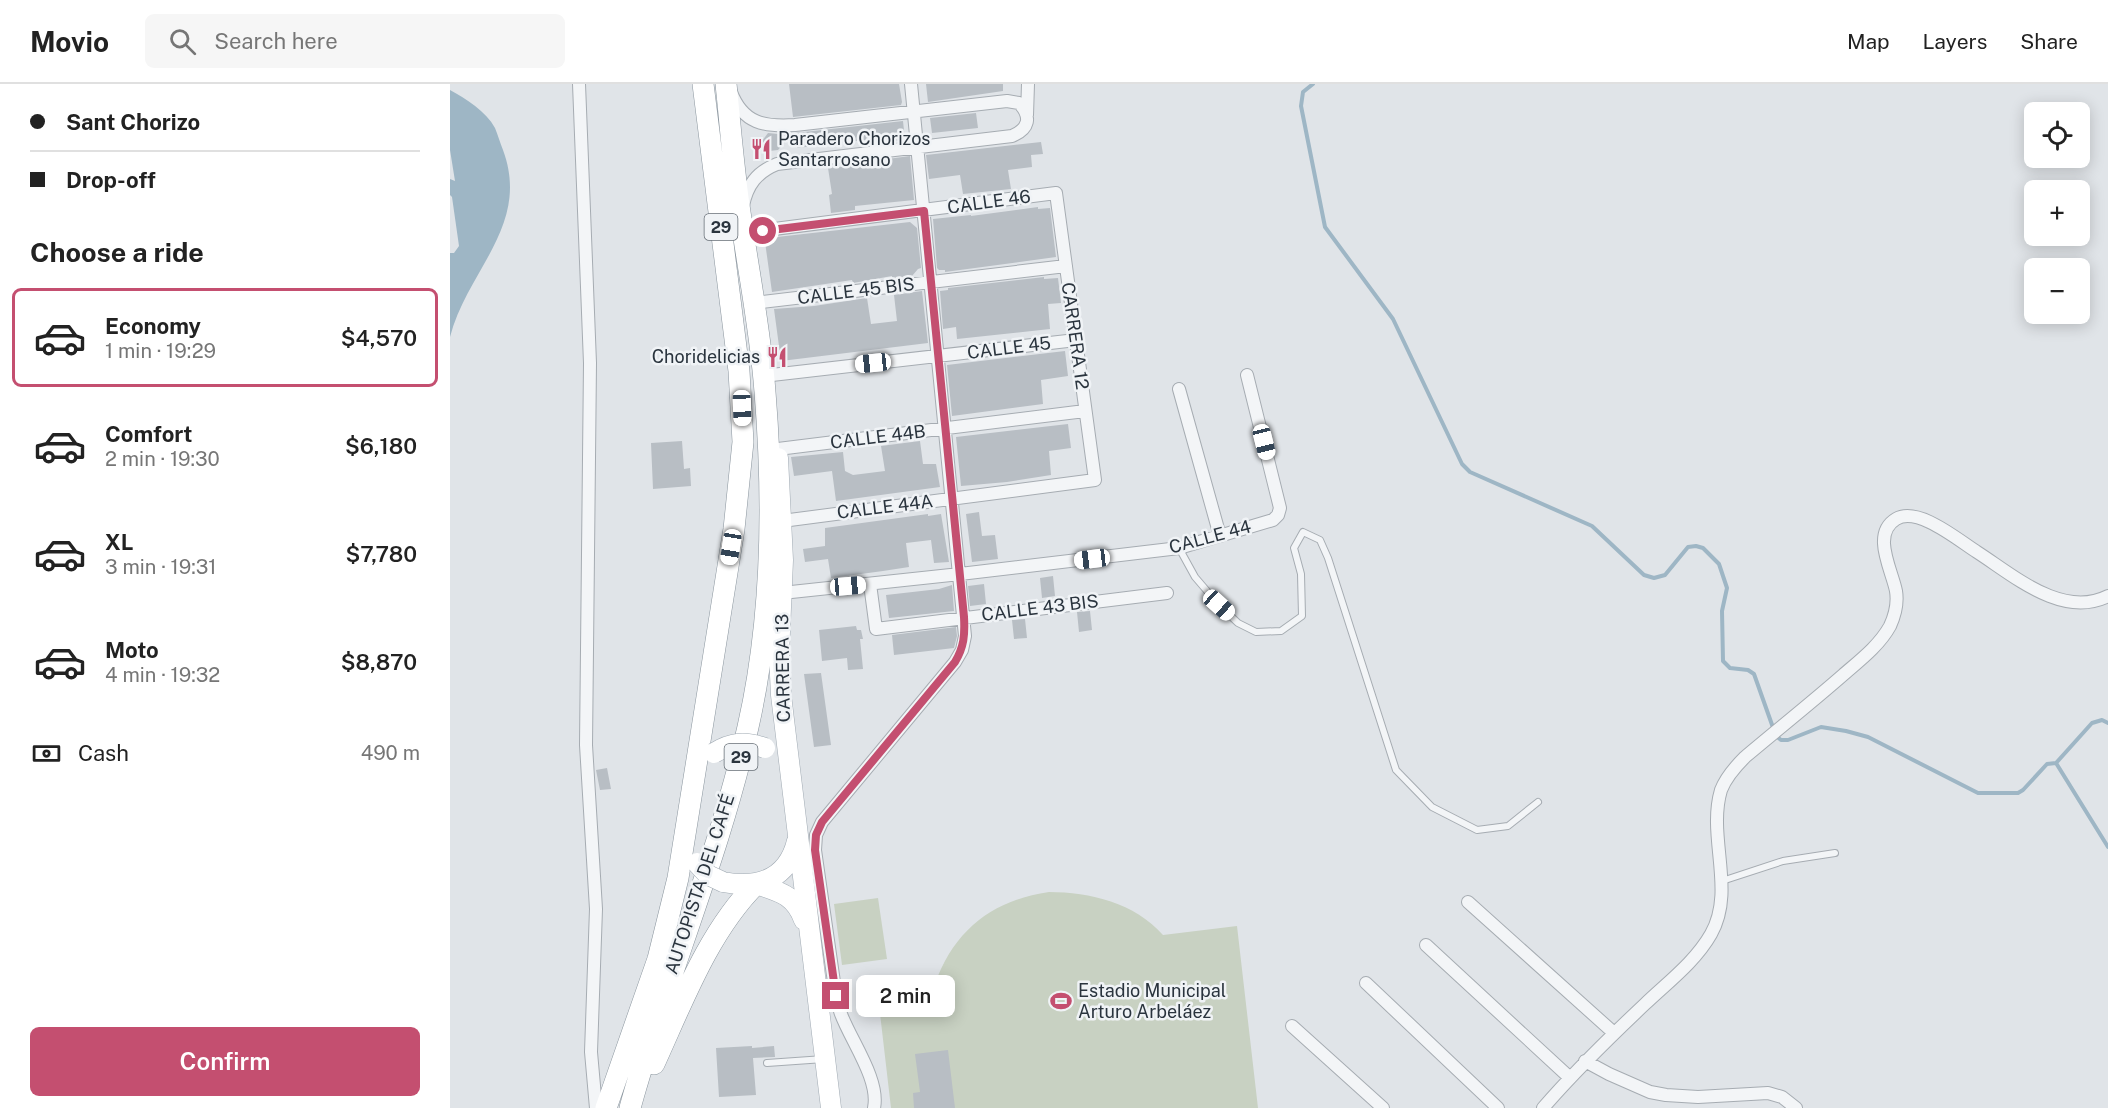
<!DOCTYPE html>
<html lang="en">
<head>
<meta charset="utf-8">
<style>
  body { margin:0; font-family:"Public Sans",sans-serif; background:#f6f6f6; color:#222; height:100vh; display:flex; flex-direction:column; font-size:22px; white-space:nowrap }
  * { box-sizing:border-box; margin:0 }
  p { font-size:20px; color:#767676 }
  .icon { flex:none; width:33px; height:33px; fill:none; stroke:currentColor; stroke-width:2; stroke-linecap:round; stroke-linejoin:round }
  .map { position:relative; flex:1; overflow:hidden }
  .drawer { display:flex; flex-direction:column; background:#fff; width:450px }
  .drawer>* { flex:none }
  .guide { display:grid; align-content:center; height:132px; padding:0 30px; background:#fff }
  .controls { position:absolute; left:1574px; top:18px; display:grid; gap:12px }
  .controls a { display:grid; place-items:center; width:66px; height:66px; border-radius:9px; background:#fff; box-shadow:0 3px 15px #0003; font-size:30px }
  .end { position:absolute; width:27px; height:27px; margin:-14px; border:8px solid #c44f70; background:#fff; box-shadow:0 0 0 3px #fff }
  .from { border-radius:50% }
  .bubble { position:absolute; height:42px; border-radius:9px; background:#fff; box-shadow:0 3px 15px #0003; font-size:20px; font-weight:600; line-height:42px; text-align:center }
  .car { position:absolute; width:18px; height:36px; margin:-18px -9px; border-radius:8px; box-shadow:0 0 4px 2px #0007; background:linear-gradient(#fff 24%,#345 0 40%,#fff 0 76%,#345 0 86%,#fff 0) }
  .guide b { display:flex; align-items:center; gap:21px; height:57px; font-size:22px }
  .guide b+b { border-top:2px solid #e0e0e0 }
  .guide i { width:15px; height:15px; background:#222 }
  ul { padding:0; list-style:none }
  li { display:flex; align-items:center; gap:18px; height:99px; margin:0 12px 9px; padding:0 18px; border:3px solid transparent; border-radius:9px }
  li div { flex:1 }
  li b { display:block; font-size:22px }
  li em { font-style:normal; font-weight:600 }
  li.active { border-color:#c44f70 }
  li>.icon { width:54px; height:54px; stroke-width:1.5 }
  h2 { padding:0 30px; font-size:27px; line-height:72px }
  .pay { display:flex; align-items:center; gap:15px; height:66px; padding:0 30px; font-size:22px }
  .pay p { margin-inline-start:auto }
  .cta { display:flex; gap:12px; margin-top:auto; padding:12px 30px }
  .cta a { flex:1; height:69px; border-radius:9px; background:#c44f70; color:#fff; font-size:24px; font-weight:600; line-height:69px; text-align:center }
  header { display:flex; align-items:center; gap:36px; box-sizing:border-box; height:84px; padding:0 30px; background:#fff; border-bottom:2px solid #e0e0e0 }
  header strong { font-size:28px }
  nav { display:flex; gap:33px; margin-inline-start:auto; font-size:21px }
  .search { width:420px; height:54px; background:#f6f6f6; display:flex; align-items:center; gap:15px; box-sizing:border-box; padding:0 21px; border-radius:9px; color:#767676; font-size:22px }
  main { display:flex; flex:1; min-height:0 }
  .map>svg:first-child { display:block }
  .green { fill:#c8d1c2 }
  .water { fill:#9eb6c5 }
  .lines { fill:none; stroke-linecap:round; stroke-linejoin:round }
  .stream { stroke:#9eb6c5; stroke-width:4 }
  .building { fill:#b8bec4 }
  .service-casing { stroke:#a6acb2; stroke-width:8 }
  .minor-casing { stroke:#a6acb2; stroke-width:14 }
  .primary-casing { stroke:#a0aab3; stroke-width:21 }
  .trunk-casing { stroke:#89949d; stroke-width:22 }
  .service { stroke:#f3f5f7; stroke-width:6 }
  .minor { stroke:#f3f5f7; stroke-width:12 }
  .primary { stroke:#fff; stroke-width:20 }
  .trunk { stroke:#fff; stroke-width:21 }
  .primary-bridge-casing { stroke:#a0aab3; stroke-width:21; stroke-linecap:butt }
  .primary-bridge { stroke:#fff; stroke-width:20 }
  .route { stroke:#c44f70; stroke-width:8 }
  .labels { text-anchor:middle; stroke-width:5; stroke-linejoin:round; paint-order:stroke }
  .shield { fill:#f0f3f6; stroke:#656d75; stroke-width:1.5 }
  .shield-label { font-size:16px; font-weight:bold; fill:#2a343e }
  .poi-label { font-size:18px; fill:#2a343e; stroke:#f0f3f6; text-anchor:start }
  .street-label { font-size:18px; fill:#2a343e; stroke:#f0f3f6 }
</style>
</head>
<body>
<header>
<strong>Movio</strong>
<div class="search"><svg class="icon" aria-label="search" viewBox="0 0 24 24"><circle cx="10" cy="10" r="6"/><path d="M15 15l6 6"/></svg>Search here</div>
<nav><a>Map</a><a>Layers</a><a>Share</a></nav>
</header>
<main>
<section class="drawer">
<div class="guide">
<b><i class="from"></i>Sant Chorizo</b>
<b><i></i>Drop-off</b>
</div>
<h2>Choose a ride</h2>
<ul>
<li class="active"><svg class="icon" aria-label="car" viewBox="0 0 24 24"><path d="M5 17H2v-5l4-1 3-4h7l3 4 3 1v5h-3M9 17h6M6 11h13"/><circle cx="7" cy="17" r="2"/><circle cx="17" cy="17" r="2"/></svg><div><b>Economy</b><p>1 min · 19:29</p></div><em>$4,570</em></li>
<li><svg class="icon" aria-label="car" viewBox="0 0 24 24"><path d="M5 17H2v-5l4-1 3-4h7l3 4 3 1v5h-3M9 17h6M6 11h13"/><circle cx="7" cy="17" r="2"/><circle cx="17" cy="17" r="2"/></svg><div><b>Comfort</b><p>2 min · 19:30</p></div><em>$6,180</em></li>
<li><svg class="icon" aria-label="car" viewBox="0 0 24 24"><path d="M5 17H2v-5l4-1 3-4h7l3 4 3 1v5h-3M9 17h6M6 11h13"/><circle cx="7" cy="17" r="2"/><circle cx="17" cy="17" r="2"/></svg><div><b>XL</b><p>3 min · 19:31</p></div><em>$7,780</em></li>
<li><svg class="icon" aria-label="car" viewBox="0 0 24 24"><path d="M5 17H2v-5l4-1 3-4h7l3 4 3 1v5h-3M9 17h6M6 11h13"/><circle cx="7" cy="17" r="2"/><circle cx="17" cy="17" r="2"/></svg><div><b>Moto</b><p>4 min · 19:32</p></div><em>$8,870</em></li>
</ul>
<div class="pay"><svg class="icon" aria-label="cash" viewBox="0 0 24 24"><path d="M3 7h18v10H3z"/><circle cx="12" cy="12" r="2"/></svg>Cash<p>490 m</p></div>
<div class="cta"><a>Confirm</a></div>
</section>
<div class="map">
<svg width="1658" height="1024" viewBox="0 0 1658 1024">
  <rect width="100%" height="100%" fill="#e0e4e8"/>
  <path class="green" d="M599,808C640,808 685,819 713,851L787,842L808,1024H441L429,921L423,912L421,900L459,896L461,902L485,900C504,846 543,816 599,808Z
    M428,814L437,875L392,881L384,820Z"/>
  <path class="water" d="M0,6C16,15 36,27 45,44C48,51 50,59 53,66C81,142 17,186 0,253V169H4L9,162L2,113L0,111V95L5,97L0,66Z"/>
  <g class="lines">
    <path class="stream" d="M863,0L853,8L851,22L875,143L943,235L1012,380L1020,388L1142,442L1194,491L1204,494L1215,491L1238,463L1246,462L1253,464L1269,480L1277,504L1272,527L1273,577L1280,584L1298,586L1304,590L1326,652L1331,656H1338L1371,643L1396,647L1418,653L1528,709H1568L1573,706L1597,680L1606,679L1658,763
      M1606,679L1642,639L1652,636L1658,639"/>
  </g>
  <path class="building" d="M339,0H449L452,18L451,21L343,33Z
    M476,0H553V7L478,18Z
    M526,29L528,44L482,49L480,34Z
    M453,37L455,56L433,59L432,54L347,64L345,49Z
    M318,49L328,50L337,56L328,66L319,67L314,63L312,57Z
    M591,58L593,70L581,71L582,83L558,86L561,105L513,110L510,91L479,95L476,71Z
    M460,72L464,116L405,122V126L381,129L379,111L382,110L378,84L400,82V80Z
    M588,123V125L600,124L606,173L495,188V186H489L487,184L483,135L521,131V132Z
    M460,138L467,144L471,184L468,185L462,192L442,194V192L403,199L402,196L322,208L315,158L318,154Z
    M594,193V195L608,194L611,219L598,220L600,245L507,255L506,243L493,245L490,207L498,206V204Z
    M472,207L478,259L331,277L324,225L364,222L417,214L421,240L447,237L444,211Z
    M615,267L618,292L591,296L593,320L502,332L497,281Z
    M618,340L621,364L599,367L601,391L557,398L511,402L506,353Z
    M232,357L234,385L240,384L241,402L203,405L201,359Z
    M470,357L473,380H486L490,403L386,417L382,387L344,392L341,373L393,368L395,387L403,391L435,387L431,362Z
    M529,428L532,452L545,451L548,475L522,478L516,430Z
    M478,430V432L491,430L499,478L484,479L481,456L456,459L459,483L433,487L381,494L378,475L355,478L353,465L375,462V444Z
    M603,492L605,512L592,514L590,494Z
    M534,500L536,520L520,522L518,502Z
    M502,501L504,527L439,534L436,511L489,505Z
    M640,527L642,546L629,548L627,528Z
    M575,535L577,554L564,555L562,536Z
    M406,542L407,546H411L413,555H410L413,585L398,586L397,574L372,577L369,546Z
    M506,543L507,552L504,564L444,571L442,551Z
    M371,589L381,661L364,663L354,590Z
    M157,684L161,705L150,706L146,686Z
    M302,962V964L324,962L325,973L303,974L306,1011L269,1013L266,964Z
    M498,966L505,1024H464L463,1009L470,1008L465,970Z"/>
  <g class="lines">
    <defs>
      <path id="service" d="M729,464L745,493L769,521L788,539L806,548L831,547L852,532L851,490L844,464L853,448L870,456L878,474L946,686L982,723L1027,746L1058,742L1088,718
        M1272,797L1333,777L1385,769
        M317,979L374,975"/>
      <path id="minor" d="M129,0L140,279L136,661L146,825L141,968L146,1024
        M281,8C293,40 315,43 345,41L557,17L569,19C582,33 579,45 562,52L327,80C307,88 297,101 293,122
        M577,31L578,0
        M293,149L606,109L645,396L332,437
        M303,219L616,182
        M313,292L626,256
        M729,305L770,452
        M328,365L635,327
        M420,500L426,545L717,509
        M332,509L510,490L729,464L823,436L828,431L830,424L797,291
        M1018,818L1164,949
        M976,861L1119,993
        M916,899L1048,1024
        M842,942L933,1024
        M1135,977L1159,990L1200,1008L1216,1011L1248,1013L1318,1009L1332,1013L1346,1024
        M424,1024C430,996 401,957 391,930C389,925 388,918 386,912L365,766L366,751L372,738L505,578L512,566L515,552L461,0
        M1093,1024C1125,987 1160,953 1195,920C1218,898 1245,878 1261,850C1286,806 1257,753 1271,706C1276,693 1285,683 1295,673C1327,646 1361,619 1393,591C1409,577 1429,562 1440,542C1445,531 1448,519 1446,507C1442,486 1421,450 1446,435C1468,422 1508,456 1527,468C1563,491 1612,535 1658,512"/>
      <path id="primary" d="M328,374L333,476L329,571L331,611L381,1024
        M273,798C309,805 338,795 347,757
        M306,800C330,808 345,811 354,836"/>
      <path id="trunk" d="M204,980C232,919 258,848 306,800
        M156,1024L208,875L228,794L284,445L293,358L289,287L253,0
        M180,1024C215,896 269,773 298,643C323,533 324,419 315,308C311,252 300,196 292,141C284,94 281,47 276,0"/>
    </defs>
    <use href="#service" class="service-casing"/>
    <use href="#minor" class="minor-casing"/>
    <use href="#primary" class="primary-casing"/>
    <use href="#trunk" class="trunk-casing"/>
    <use href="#service" class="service"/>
    <use href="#minor" class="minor"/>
    <use href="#primary" class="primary"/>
    <use href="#trunk" class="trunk"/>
    <defs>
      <path id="primary-bridge" d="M264,669C282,658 295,657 315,664
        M247,779L258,791L273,798"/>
    </defs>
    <use href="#primary-bridge" class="primary-bridge-casing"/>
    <use href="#primary-bridge" class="primary-bridge"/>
  </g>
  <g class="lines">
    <path class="route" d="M313,147L474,127L514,533C515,551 514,563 505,578L372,738L366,751L365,766L386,912"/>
  </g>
  <defs>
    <symbol id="restaurant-bare" viewBox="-9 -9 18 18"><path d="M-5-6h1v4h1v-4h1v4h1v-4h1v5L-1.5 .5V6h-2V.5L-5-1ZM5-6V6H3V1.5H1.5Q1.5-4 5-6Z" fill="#c44f70" stroke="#f0f3f6" stroke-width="2.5" paint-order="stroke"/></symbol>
    <symbol id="stadium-bare" viewBox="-9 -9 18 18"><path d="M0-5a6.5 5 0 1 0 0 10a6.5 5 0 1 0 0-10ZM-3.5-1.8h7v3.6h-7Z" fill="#c44f70" stroke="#f0f3f6" stroke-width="2.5" paint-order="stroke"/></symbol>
  </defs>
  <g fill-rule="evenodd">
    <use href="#restaurant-bare" x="296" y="50" width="30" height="30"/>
    <use href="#restaurant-bare" x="312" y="258" width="30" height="30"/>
    <use href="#stadium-bare" x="596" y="902" width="30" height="30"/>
  </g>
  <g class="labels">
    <g class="shield">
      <rect x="254.5" y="130" width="33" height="26" rx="4.5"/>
      <rect x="274.5" y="660" width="33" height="26" rx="4.5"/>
    </g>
    <g class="shield-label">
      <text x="271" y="149">29</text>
      <text x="291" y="679">29</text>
    </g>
    <g class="poi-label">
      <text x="328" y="61">Paradero Chorizos<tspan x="328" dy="21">Santarrosano</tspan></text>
      <text x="310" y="279" text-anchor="end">Choridelicias</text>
      <text x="628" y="913">Estadio Municipal<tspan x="628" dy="21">Arturo Arbeláez</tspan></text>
    </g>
    <g class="street-label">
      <text transform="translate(539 118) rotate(-8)" y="6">CALLE 46</text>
      <text transform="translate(406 207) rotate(-7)" y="6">CALLE 45 BIS</text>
      <text transform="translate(625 252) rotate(82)" y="6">CARRERA 12</text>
      <text transform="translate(559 264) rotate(-7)" y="6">CALLE 45</text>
      <text transform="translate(428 353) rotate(-7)" y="6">CALLE 44B</text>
      <text transform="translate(435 423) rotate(-7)" y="6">CALLE 44A</text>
      <text transform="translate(760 453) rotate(-15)" y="6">CALLE 44</text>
      <text transform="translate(590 524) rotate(-7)" y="6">CALLE 43 BIS</text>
      <text transform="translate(333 584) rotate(-91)" y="6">CARRERA 13</text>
      <text transform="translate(250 800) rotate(-72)" y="6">AUTOPISTA DEL CAFÉ</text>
    </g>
  </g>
</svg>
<div class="controls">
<a><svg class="icon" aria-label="locate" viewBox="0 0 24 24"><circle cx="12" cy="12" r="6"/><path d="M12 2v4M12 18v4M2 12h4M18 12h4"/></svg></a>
<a>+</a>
<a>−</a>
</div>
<i class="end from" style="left:313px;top:147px"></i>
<i class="end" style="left:386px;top:912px"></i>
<div class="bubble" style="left:406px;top:891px;width:99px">2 min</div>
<i class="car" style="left:423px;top:279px;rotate:264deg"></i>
<i class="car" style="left:292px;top:324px;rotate:178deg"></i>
<i class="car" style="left:814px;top:358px;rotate:166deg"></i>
<i class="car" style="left:281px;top:463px;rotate:189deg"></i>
<i class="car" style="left:642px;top:475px;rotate:263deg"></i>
<i class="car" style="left:398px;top:502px;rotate:85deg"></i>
<i class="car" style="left:769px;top:521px;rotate:132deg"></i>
</div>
</main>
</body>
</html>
